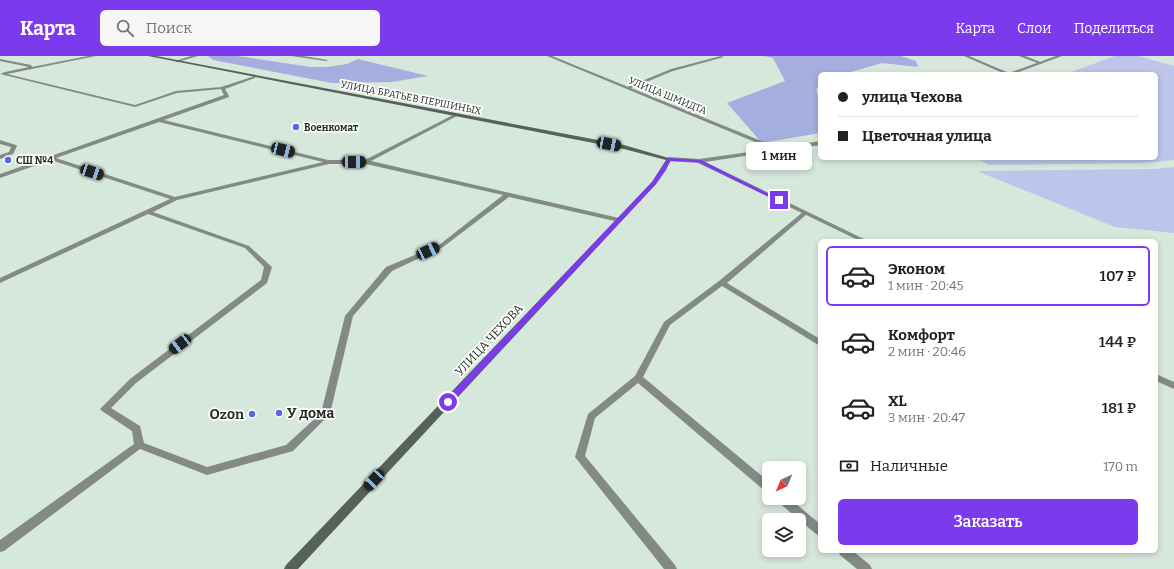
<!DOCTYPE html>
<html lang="ru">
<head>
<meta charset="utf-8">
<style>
  body { margin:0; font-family:Bitter,serif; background:#f6f6f6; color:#222; height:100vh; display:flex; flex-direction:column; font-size:15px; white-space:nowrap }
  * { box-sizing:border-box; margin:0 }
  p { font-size:13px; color:#767676 }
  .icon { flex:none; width:22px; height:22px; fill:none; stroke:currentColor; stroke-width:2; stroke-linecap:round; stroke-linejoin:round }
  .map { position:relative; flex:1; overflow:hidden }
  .sheet { position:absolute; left:818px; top:183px; width:340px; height:314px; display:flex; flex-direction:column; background:#fff; border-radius:6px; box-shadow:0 2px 6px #0003 }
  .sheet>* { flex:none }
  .hud { position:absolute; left:818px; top:16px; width:340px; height:88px; border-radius:6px; box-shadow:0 2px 6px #0003; display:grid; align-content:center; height:88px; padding:0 20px; background:#fff }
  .needle { width:26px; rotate:224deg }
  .tools { position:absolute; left:762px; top:405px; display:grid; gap:8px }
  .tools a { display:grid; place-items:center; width:44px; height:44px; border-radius:6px; background:#fff; box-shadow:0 2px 6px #0003; font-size:20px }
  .end { position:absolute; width:18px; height:18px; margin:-9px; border:5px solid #7c3aed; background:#fff; box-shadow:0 0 0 2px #fff }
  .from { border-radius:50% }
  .bubble { position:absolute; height:28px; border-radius:6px; background:#fff; box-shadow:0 2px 6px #0003; font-size:13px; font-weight:600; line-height:28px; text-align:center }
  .car { position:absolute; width:12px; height:24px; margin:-12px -6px; border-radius:5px; box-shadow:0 0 3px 1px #0007; background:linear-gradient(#222 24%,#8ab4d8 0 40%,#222 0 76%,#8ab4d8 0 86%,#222 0) }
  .hud b { display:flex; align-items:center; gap:14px; height:38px; font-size:15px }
  .hud b+b { border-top:1px solid #e0e0e0 }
  .hud i { width:10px; height:10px; background:#222 }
  ul { padding:7px 0 0; list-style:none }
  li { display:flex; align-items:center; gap:12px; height:60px; margin:0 8px 6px; padding:0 12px; border:2px solid transparent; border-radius:6px }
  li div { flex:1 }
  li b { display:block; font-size:15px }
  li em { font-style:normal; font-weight:600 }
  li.current { border-color:#7c3aed }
  li>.icon { width:36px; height:36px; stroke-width:1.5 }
  .pay { display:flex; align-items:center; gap:10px; height:44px; padding:0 20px; font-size:15px }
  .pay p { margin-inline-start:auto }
  .primary-button { display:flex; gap:8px; margin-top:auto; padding:8px 20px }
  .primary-button a { flex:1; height:46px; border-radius:6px; background:#7c3aed; color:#fff; font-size:16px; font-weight:600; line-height:46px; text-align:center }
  header { display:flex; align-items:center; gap:24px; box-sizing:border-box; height:56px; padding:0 20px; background:#7c3aed; color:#fff }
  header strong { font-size:19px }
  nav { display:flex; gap:22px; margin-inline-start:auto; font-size:14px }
  .search { width:280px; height:36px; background:#f6f6f6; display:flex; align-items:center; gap:10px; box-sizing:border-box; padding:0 14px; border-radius:6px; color:#767676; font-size:15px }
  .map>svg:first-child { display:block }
  .green { fill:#bdc5ea }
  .forest { fill:#a4afdf }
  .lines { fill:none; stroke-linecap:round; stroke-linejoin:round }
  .lane { fill:#838a85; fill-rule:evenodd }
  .street { fill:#838a85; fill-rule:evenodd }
  .secondary { fill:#57615a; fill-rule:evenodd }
  .route { fill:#7c3aed }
  .poi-dot { fill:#5d67df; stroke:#fff; stroke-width:1.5 }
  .labels { text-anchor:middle; stroke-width:3.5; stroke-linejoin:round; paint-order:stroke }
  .far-street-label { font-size:10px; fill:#272e29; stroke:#fff }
  .far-poi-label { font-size:10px; font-weight:bold; fill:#272e29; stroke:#fff; text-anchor:start }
  .street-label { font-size:12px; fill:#272e29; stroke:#fff }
  .near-poi-label { font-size:14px; font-weight:bold; fill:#272e29; stroke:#fff; text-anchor:start }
</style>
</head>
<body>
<header>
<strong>Карта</strong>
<div class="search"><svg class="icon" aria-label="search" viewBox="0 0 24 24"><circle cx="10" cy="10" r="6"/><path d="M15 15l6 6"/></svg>Поиск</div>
<nav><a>Карта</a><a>Слои</a><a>Поделиться</a></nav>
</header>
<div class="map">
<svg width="1174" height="513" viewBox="0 0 1174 513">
  <rect width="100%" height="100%" fill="#d6e7db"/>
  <path class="green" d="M1115,0H1138L1174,10V104L1142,107L989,109L976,102H1156V18H1066Z
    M1174,111V177L1115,171L977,115L1154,113Z"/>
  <path class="forest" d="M208,0H237L311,11H327L347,8L358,3L428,20L392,26L332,27L213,4Z
    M764,0H901L916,5L918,11L882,7L844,18H820V31L816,33L820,47V77L762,87L727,47L785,25L773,2Z"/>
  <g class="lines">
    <path class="lane" d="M88,0H96L7,18L135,49L176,35L221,31L255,20V22L225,33L229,40V41L164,64L328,104H365L455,58H457V60L371,105L619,162L622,164L619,166L509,141L443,191L392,215L353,260L330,358L293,395L207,419L140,393L4,495L0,496V484L134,388L132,375L102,355L100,353L130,323L261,224L264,211L245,192L148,158L0,227V222L170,143L51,104L0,122V118L224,39L221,33L177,37L135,51L0,18L5,16L29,11L0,5V3L31,9L32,11ZM159,66L323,106L175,141L56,102ZM329,108H366L503,139L439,189L386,211L345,260L321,357L286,389L207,411L144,387L140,370L111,352L136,327L267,227L272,211L249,190L153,156L177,144Z
      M191,0H198L177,6L175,5Z
      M291,0H303L328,4L326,5Z
      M721,0L724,1L673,15L629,33L625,32L671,13Z
      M1019,0H1025L1043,7L1040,8Z
      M0,84L16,89L17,90L13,98L0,103V99L9,96L11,91L0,88Z
      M805,155L807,156V158L727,227L820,283V290L722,230L670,269L643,321L769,426V436L765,435L638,327L595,362L585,400L675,509L677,513H664L575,401L588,358L635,320L664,266L719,225L803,156Z
      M776,442H789L820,468V480L816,478L777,445Z
      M838,495H853L870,509L872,513H857L840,499Z"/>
    <path class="street" d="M547,0H552L779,92L820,85V89L780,96L778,95L705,106L868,185H860L698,107L669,105L666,103L669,101L699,103L772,93Z
      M964,0H969L1009,17L1056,0H1062L1013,18H1005Z
      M1156,318L1174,326V333L1156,325Z"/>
    <path class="secondary" d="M148,0H156L624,89L672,103L656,128L298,513H284L286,509L652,126L666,104L624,93Z"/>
  </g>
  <path class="route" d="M668,102L701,104L781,144L777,145L698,106L670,105L666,114L656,128L451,347H445V344L652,126Z"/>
  <g class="poi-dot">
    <circle cx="296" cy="71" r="4"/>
    <circle cx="8" cy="104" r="4"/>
    <circle cx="279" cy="357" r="4"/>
    <circle cx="252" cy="358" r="4"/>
  </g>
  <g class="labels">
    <g class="far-street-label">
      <text transform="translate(668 39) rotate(22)" y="4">УЛИЦА ШМИДТА</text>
      <text transform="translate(411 41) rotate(11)" y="4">УЛИЦА БРАТЬЕВ ПЕРШИНЫХ</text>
    </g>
    <g class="far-poi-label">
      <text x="304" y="75">Военкомат</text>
      <text x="16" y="108">СШ №4</text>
    </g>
    <g class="street-label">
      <text transform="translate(489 284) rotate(-47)" y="4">УЛИЦА ЧЕХОВА</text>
    </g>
    <g class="near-poi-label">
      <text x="287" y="362">У дома</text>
      <text x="244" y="363" text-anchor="end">Ozon</text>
    </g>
  </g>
</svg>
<div class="tools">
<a><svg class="needle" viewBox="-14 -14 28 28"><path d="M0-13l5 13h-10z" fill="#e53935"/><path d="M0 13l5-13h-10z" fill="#767676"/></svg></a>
<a><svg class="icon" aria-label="layers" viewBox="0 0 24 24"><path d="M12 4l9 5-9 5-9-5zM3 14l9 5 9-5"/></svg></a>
</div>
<i class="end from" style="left:448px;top:346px"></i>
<i class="end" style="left:779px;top:144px"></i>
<div class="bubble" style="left:746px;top:86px;width:66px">1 мин</div>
<i class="car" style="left:609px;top:88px;rotate:101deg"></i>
<i class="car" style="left:283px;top:94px;rotate:104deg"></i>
<i class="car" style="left:354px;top:106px;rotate:90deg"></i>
<i class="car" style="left:92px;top:116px;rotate:108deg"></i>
<i class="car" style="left:428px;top:195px;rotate:65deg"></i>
<i class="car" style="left:180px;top:288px;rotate:233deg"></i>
<i class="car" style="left:374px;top:424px;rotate:223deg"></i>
<div class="hud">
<b><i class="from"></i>улица Чехова</b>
<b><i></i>Цветочная улица</b>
</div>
<section class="sheet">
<ul>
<li class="current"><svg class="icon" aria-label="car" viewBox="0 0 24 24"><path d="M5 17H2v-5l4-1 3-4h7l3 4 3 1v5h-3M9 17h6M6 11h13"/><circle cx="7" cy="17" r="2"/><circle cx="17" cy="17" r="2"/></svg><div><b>Эконом</b><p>1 мин · 20:45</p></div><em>107 ₽</em></li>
<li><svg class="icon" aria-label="car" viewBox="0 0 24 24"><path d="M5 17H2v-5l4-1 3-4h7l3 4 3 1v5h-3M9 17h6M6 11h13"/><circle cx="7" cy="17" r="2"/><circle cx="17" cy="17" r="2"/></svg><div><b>Комфорт</b><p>2 мин · 20:46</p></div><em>144 ₽</em></li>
<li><svg class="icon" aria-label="car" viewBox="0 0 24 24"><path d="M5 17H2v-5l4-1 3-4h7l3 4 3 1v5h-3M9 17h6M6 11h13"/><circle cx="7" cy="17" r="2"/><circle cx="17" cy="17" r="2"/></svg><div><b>XL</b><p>3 мин · 20:47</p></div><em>181 ₽</em></li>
</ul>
<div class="pay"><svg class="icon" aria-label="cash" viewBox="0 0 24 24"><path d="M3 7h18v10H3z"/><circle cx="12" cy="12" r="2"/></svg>Наличные<p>170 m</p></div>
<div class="primary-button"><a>Заказать</a></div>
</section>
</div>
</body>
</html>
